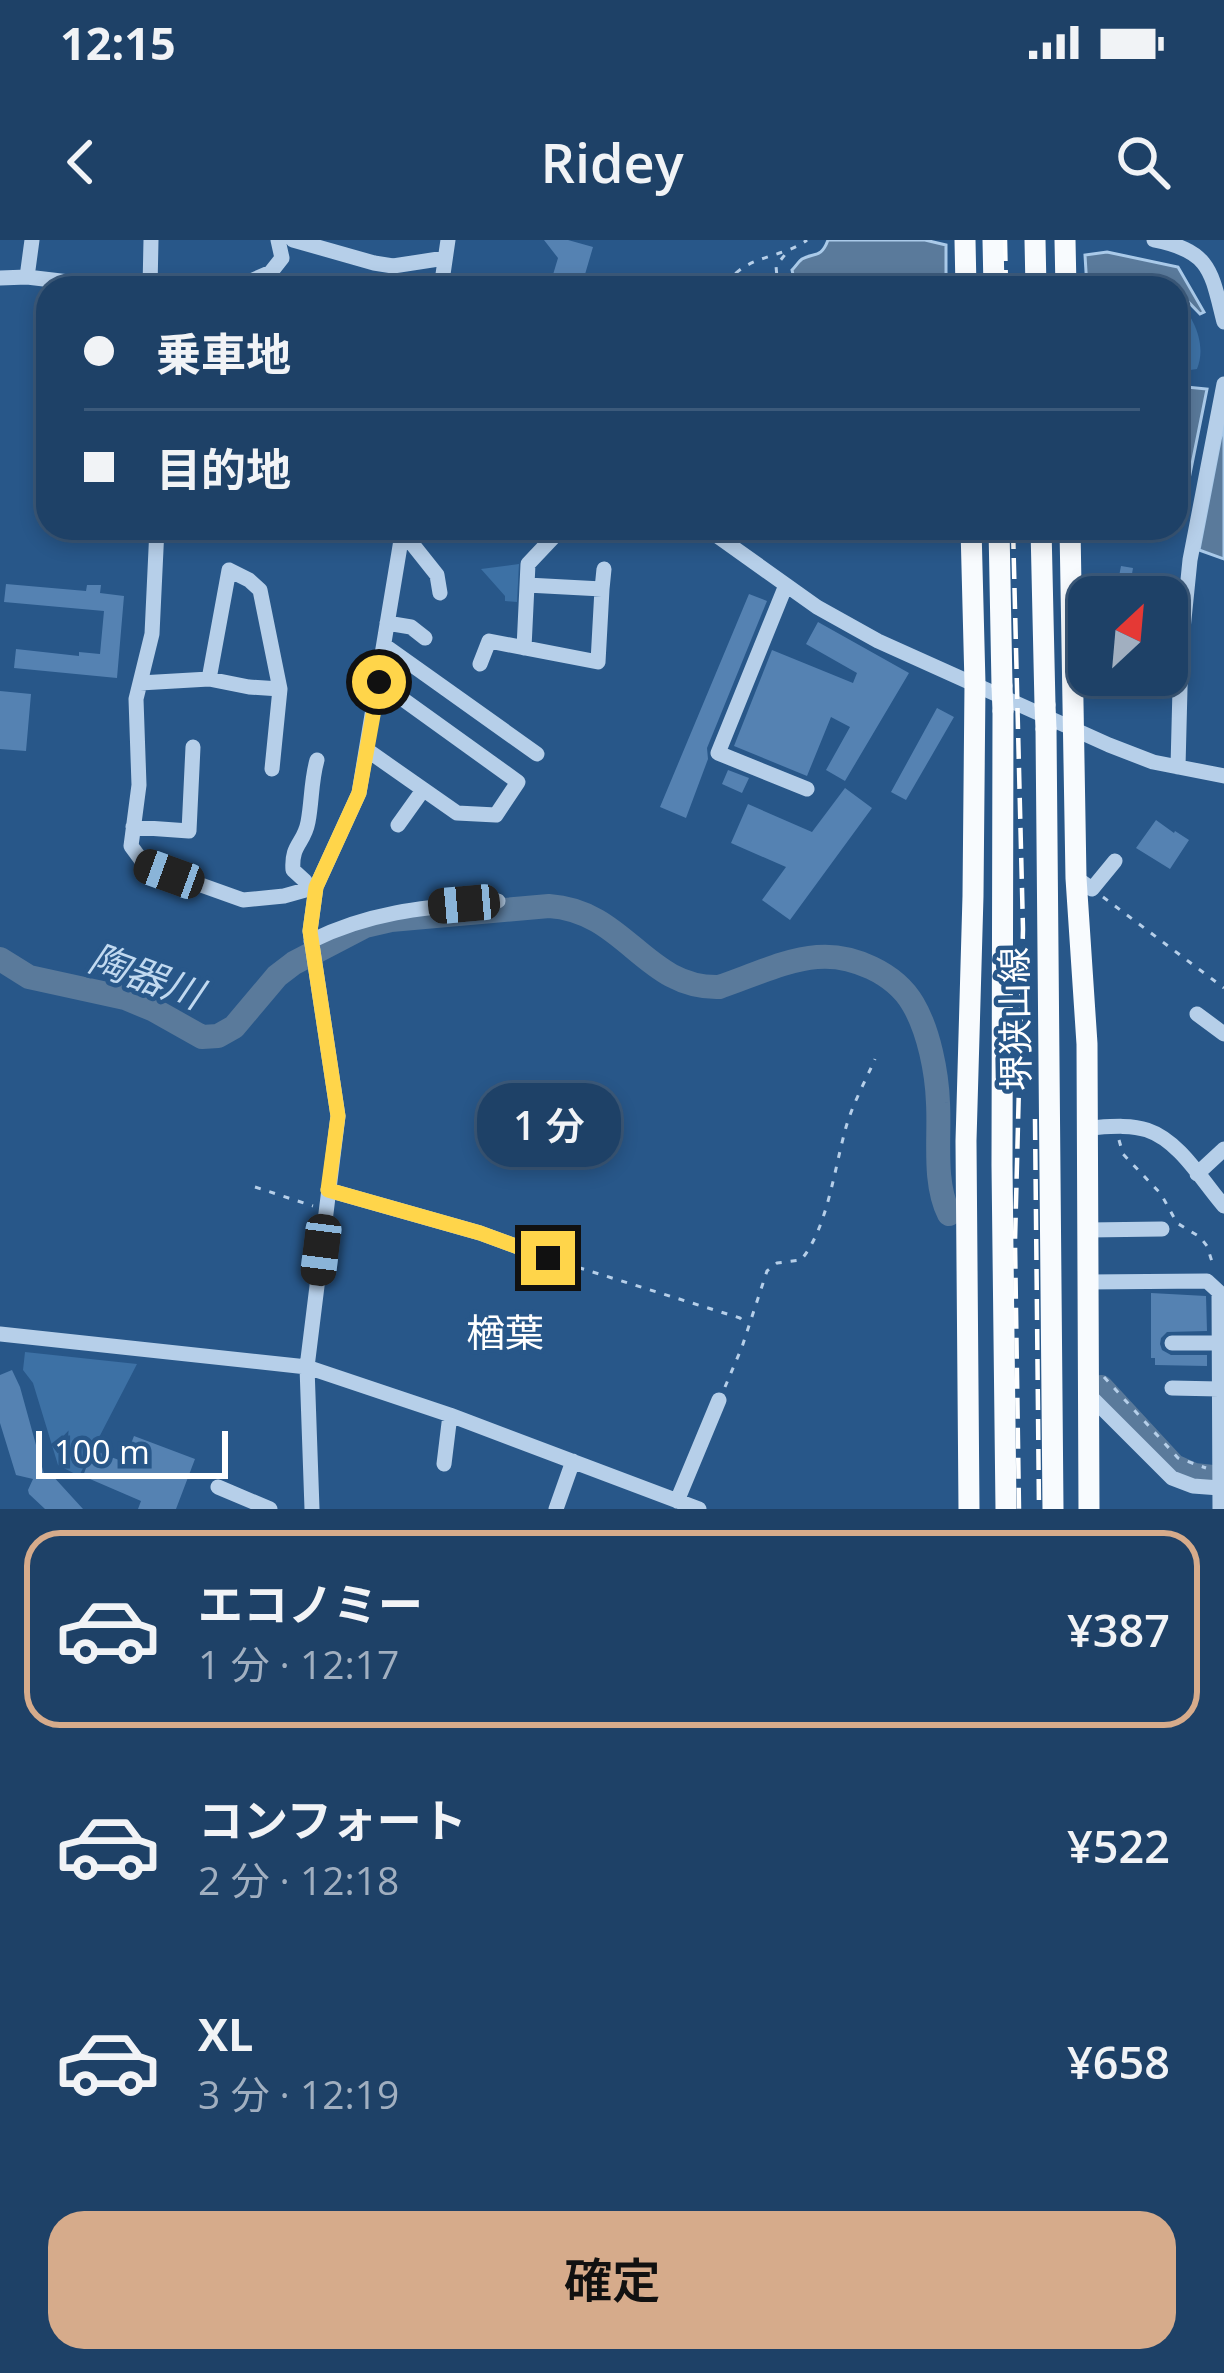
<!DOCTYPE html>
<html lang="ja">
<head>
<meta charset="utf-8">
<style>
  body { margin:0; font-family:"Open Sans","Noto Sans JP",sans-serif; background:#26486d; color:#f1f3f6; height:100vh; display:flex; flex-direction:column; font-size:45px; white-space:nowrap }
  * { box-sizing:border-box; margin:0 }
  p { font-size:39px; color:#a1afc0 }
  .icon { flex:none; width:66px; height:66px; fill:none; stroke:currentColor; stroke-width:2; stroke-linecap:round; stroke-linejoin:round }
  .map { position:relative; height:1269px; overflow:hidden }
  .panel { display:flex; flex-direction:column; background:#1e4167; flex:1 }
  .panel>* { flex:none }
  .banner { position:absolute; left:36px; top:36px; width:1152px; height:264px; border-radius:36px; box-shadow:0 6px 18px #0003,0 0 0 3px #3c5a7b; display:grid; align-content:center; height:264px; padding:0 48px; background:#1e4167 }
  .needle { width:78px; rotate:26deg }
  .fabs { position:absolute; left:1068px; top:336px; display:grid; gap:24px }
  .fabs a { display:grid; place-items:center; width:120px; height:120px; border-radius:24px; background:#1e4167; box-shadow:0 6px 18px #0003,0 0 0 3px #3c5a7b; font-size:60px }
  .scale { position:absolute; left:36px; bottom:30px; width:192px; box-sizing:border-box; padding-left:12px; border:6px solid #fff; border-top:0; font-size:33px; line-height:42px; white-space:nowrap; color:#fff; -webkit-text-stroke:9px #285789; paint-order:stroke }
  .end { position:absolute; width:54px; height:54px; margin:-27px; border:15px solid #ffd54a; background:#111; box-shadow:0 0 0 6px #111 }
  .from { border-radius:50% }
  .bubble { position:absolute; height:84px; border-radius:36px; background:#1e4167; box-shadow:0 6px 18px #0003,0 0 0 3px #3c5a7b; font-size:39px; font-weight:600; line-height:84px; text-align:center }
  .car { position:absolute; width:36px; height:72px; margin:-36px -18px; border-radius:15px; box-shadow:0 0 9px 3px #0007; background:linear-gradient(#222 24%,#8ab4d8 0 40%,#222 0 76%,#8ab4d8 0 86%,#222 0) }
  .banner b { display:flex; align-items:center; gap:42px; height:114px; font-size:45px }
  .banner b+b { border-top:3px solid #3c5a7b }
  .banner i { width:30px; height:30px; background:#f1f3f6 }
  ul { padding:21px 0 0; list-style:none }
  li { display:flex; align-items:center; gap:36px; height:198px; margin:0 24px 18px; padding:0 24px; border:6px solid transparent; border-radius:36px }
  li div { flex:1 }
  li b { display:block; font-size:45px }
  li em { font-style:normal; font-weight:600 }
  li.on { border-color:#d6ab8b }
  li>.icon { width:108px; height:108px; stroke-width:1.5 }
  .button { display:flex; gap:24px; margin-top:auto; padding:24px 48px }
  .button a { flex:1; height:138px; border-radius:36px; background:#d6ab8b; color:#111; font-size:48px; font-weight:600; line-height:138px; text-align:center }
  .status { display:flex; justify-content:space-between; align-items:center; height:84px; padding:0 60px; background:#1e4167; direction:ltr }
  .status svg { height:33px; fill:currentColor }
  header { display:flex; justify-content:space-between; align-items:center; height:156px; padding:0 48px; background:#1e4167; font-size:54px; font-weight:600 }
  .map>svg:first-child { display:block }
  .green { fill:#3d71a5 }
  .water { fill:#5a7a9b; stroke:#aacae9; stroke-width:3 }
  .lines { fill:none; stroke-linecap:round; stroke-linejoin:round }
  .river { stroke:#5a7a9b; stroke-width:24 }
  .building { fill:#5582b2 }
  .path { stroke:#b6cfe9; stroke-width:3; stroke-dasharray:6 9; stroke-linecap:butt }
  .minor { stroke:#b6cfe9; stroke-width:15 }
  .major { stroke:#f8fbfe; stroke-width:21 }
  .rail { stroke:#fff; stroke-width:4.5; stroke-dasharray:21 9; stroke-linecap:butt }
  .major-bridge { stroke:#f8fbfe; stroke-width:21 }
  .route { stroke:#ffd54a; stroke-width:15 }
  .labels { text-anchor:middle; stroke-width:9; stroke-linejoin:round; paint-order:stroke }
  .street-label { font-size:36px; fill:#fff; stroke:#285789 }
  .water-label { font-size:39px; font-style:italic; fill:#c1d9f0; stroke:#285789 }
  .neighbourhood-label { font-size:39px; fill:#fff; stroke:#285789 }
</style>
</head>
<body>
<div class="status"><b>12:15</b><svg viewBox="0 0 49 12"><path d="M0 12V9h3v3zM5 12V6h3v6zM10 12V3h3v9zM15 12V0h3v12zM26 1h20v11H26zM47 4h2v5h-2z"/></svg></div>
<header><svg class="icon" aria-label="back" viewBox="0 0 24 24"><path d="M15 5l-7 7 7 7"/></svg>Ridey<svg class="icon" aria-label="search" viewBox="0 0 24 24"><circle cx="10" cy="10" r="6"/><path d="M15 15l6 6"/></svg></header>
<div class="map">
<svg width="1224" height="1269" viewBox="0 0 1224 1269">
  <rect width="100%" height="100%" fill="#285789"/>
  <path class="green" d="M1176,59C1194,76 1207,105 1197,129L1176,132Z
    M519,324L517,362L505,361V356L481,329Z
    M25,1112L137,1124L79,1236L58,1225L33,1143L23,1130Z"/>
  <path class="water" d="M828,0H925L946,5V48H796L792,30C796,26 798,22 802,19C814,12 821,19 828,0Z
    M1107,12L1178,27L1204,72L1200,74L1171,44L1157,48H1087L1085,15Z
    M1176,146L1207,149L1187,249L1177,261Z
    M1224,180V319L1199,310Z"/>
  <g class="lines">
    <path class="river" d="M0,719L29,737L125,758L154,770L202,797L218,796L234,787L277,736L294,723L365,686L391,680L549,666C626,671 645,749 719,747C749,737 787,719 817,717C852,714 895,733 913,764C929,791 937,833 938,863C940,898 933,942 949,974
      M1101,1147L1174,1226L1194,1235L1224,1238"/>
  </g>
  <path class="building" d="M544,0H568L593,7L581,48H549L558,18Z
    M1121,326L1133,328L1128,357H1115Z
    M6,344L86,351L87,345H101L100,353L124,356L117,438L14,428L16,409L79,416V412L100,414L104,371L4,362Z
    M749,354L767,361L707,508L708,519L686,578L660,567Z
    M818,382L909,433L845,541L826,530L850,487L831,477L807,536L734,506L772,410L853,443L857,433L806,404Z
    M0,451L31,454L26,511L0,509Z
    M937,468L954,477L906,560L891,552Z
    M728,530L749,538L742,553L722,544Z
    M845,548L872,568L790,680L762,660L786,627L731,603L748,564L812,592Z
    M1156,580L1174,593L1175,591L1189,600L1170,629L1136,608Z
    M1151,1053L1206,1056L1207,1091L1167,1092L1161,1098L1160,1104L1162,1110L1171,1115H1207V1126L1155,1125V1118H1151Z
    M12,1130L20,1147L44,1234H51L83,1269H45L29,1254L28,1250L33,1239L16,1235L0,1183V1135Z
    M134,1196L195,1219L176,1269H138L141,1261L83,1236L93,1210L124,1222Z"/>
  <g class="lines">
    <path class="path" d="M737,48L736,33C756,15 786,16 807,0
      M778,48L776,26L787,12
      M1103,657L1224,748
      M1119,900L1123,914L1161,954L1177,983L1200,997L1207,1006L1214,1028
      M255,947L313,966
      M564,1023L740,1078L747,1085
      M1104,1137L1178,1218L1206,1228
      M725,1147L742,1107L767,1031L777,1023L801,1020C827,989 834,931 845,891C851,867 865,842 875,819"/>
    <path class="minor" d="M293,0L374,23L393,26L445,18
      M1154,0C1211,11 1211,31 1224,82
      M27,37L32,0
      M0,38L27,37L120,48
      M150,48L151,0
      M235,48L271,32L282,18L278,0
      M441,48L448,0
      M157,288L152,394L136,459L139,545L131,606L145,625L243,660L284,656L316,647
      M706,288L817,367L878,401L1109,505L1153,522L1224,536
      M402,291L437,335L440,353
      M786,345L718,513L807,549
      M602,349L604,329
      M387,383L411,387L425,398
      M384,405L537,514
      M524,408L528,324L562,288
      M480,424L489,401L598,422L602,349L527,345
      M209,439L229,330L249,340L260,350L280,449L272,529
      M140,443L209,439L249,447L280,449
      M367,510L457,573L496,575L518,542L379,442
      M1178,527L1181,409L1190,320L1224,144
      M398,585L423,550
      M133,587L189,591L193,507
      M1076,638L1092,649L1115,621
      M306,650L305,641L293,630C291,604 304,604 308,582C312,561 311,541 317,520
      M311,701C373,670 431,667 498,661
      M1197,774L1224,794
      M1087,888C1106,887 1130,884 1147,890C1180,901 1202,941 1224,966
      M1197,934L1224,909
      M328,950L480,993L548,1018
      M1088,990L1162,989
      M1088,1042L1207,1041L1219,1052L1220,1269
      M0,1094L307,1127L450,1175L699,1269
      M1172,1103H1219
      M1172,1148L1219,1149
      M1088,1154L1172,1238L1193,1246L1220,1248
      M444,1224L450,1175
      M218,1247L270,1269
      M677,1261L719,1160
      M312,1269L307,1127L338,876L310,691L316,647L359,553L403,288
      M556,1269L573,1221"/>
    <path class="major" d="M965,0L966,48
      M993,0L994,48
      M1035,0L1036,48
      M1065,0L1066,48
      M999,288L1002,446
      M1041,288L1045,465
      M1070,288L1076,638L1087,804L1089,1269
      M1003,471L1002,925L1006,1269
      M1046,489L1053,1269
      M969,1269L966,901L973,656L975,444L971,288"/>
    <path class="rail" d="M1005,0L1006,48
      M1013,288L1023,689L1015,1002L1019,1269
      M1035,879L1039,1269"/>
    <path class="major-bridge" d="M1002,446L1003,471
      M1045,465L1046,489"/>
  </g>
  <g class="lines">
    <path class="route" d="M379,442L359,553L316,647L310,691L338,876L328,950L480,993L548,1018"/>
  </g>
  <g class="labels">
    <g class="street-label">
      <text transform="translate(1015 779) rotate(-91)" y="13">堺狭山線</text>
    </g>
    <g class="water-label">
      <text transform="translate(146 736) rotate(20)" y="14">陶器川</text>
    </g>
    <g class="neighbourhood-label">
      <text x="505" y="1107">楢葉</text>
    </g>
  </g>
</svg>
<div class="fabs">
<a><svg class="needle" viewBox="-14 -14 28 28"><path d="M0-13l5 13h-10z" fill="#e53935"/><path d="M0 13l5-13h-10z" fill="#a1afc0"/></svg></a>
</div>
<div class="scale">100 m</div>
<i class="end from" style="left:379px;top:442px"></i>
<i class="end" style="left:548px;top:1018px"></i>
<div class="bubble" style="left:477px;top:843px;width:144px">1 分</div>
<i class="car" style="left:169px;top:634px;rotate:290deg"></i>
<i class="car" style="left:464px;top:664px;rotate:265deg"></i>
<i class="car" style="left:321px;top:1010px;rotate:187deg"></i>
<div class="banner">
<b><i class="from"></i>乗車地</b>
<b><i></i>目的地</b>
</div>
</div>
<section class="panel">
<ul>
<li class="on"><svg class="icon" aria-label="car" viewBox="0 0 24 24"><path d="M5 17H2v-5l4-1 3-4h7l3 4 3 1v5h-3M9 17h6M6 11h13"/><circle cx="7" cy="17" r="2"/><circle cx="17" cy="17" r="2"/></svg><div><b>エコノミー</b><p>1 分 · 12:17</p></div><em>¥387</em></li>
<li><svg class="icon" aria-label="car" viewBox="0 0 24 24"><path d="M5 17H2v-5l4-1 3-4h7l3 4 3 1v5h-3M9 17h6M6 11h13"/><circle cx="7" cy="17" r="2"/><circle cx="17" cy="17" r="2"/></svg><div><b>コンフォート</b><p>2 分 · 12:18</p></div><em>¥522</em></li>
<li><svg class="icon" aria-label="car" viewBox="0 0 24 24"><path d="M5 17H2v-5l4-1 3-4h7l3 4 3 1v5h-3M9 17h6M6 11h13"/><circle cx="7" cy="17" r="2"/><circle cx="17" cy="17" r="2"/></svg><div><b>XL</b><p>3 分 · 12:19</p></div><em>¥658</em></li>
</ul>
<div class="button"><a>確定</a></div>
</section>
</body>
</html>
